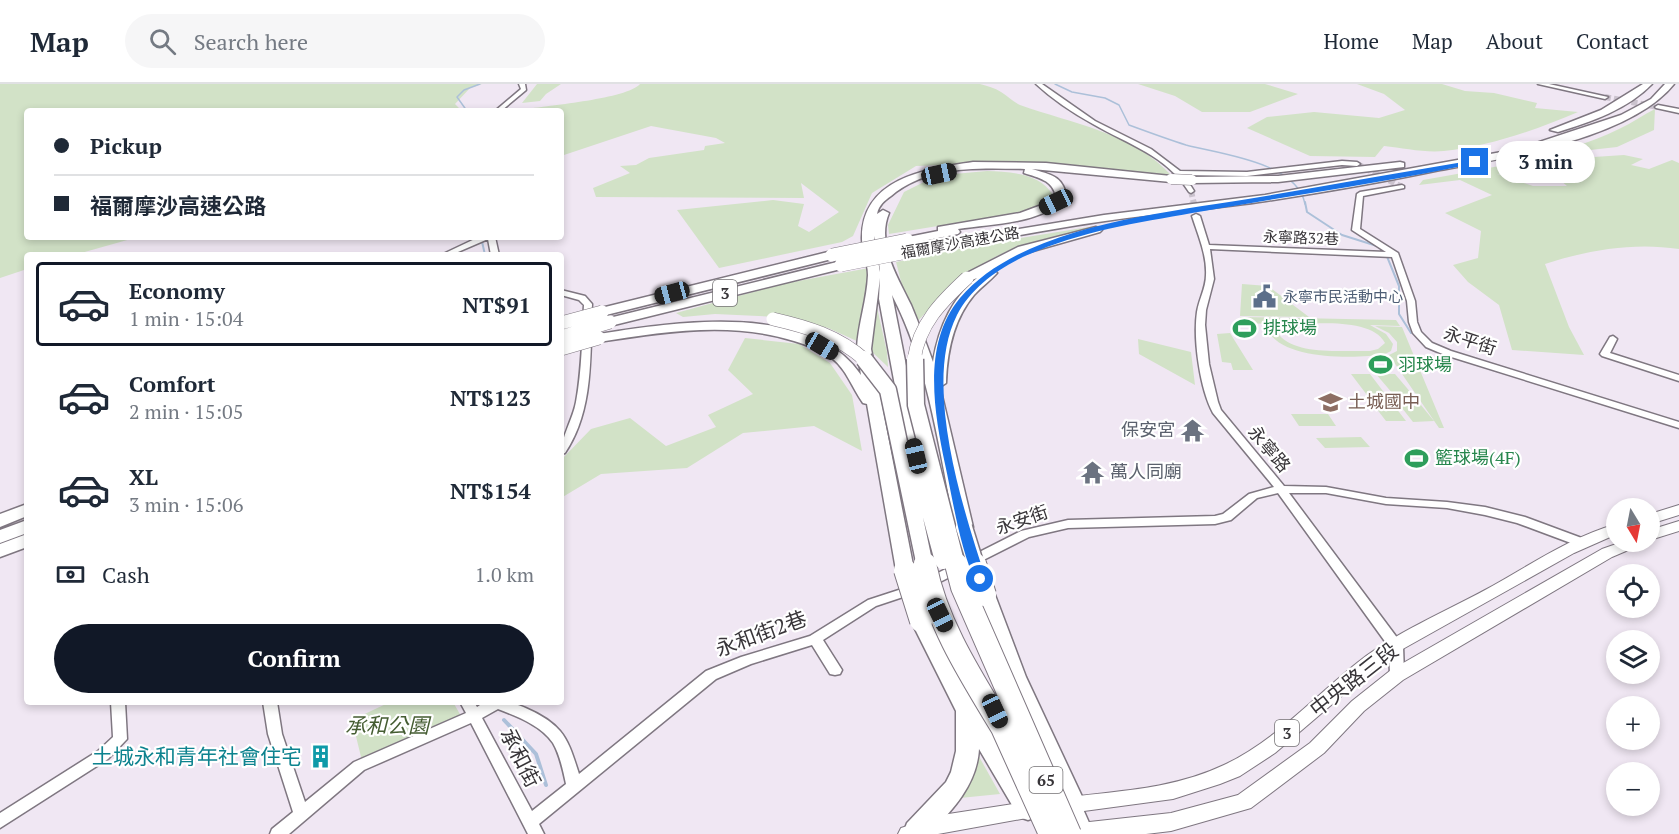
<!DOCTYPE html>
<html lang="en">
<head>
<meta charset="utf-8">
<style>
  body { margin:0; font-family:"PT Serif","Noto Sans TC",serif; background:#f6f6f7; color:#1f2937; height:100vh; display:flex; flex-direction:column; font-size:22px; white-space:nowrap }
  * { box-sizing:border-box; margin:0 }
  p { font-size:20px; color:#747a83 }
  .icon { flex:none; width:33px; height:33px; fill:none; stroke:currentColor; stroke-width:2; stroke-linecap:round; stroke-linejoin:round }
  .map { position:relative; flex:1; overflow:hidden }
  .drawer { position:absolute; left:24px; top:168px; width:540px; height:453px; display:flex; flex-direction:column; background:#fff; border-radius:6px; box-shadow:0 3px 9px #0003 }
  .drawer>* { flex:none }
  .banner { position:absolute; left:24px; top:24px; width:540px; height:132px; border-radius:6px; box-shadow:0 3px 9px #0003; display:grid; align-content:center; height:132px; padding:0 30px; background:#fff }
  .needle { width:39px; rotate:170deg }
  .fabs { position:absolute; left:1606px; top:414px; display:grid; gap:12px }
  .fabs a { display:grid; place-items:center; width:54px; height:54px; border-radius:50%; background:#fff; box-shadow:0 3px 9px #0003; font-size:30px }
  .end { position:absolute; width:27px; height:27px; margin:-14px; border:8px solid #1a73e8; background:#fff; box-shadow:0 0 0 3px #fff }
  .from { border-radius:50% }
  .bubble { position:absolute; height:42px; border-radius:21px; background:#fff; box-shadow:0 3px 9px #0003; font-size:20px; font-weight:700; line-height:42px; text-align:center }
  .car { position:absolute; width:18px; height:36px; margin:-18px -9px; border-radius:8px; box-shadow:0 0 4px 2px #0007; background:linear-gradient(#222 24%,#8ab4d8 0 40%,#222 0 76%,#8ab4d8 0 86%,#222 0) }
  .banner b { display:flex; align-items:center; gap:21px; height:57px; font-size:22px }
  .banner b+b { border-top:2px solid #e0e1e3 }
  .banner i { width:15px; height:15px; background:#1f2937 }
  ul { padding:10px 0 0; list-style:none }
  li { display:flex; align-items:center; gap:18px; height:84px; margin:0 12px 9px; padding:0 18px; border:3px solid transparent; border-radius:6px }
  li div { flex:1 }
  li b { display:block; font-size:22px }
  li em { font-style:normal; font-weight:700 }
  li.active { border-color:#111827 }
  li>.icon { width:54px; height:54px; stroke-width:1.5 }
  .pay { display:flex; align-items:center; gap:15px; height:66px; padding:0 30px; font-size:22px }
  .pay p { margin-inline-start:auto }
  .cta { display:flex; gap:12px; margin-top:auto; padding:12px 30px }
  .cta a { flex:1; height:69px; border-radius:36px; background:#111827; color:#fff; font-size:24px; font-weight:700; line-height:69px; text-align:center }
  header { display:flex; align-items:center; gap:36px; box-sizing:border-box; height:84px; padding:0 30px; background:#fff; border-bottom:2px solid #e0e1e3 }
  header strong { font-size:28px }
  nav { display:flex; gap:33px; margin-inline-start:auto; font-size:21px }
  .search { width:420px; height:54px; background:#f6f6f7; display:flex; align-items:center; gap:15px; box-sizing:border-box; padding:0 21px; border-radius:33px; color:#747a83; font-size:22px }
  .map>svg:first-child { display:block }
  .green { fill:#d2e2c7; fill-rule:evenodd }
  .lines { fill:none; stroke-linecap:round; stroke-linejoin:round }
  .stream-far2 { stroke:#acc0d9; stroke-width:1.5 }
  .stream-far1 { stroke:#acc0d9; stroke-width:2 }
  .stream { stroke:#acc0d9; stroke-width:4 }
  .minor-tunnel-far1 { stroke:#cbc3ce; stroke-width:6; stroke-dasharray:6 3; stroke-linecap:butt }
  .minor-tunnel { stroke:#cbc3ce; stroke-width:8; stroke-dasharray:8 4; stroke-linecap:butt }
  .minor-casing { stroke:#7f7781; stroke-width:3 }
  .major-casing { stroke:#7f7781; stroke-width:2 }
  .highway-casing { stroke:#7f7781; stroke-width:3 }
  .minor { fill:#fff; fill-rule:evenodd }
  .major { fill:#fff; fill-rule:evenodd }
  .highway { fill:#fff; fill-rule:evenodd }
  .highway-bridge-far3-casing { stroke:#7f7781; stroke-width:11; stroke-linecap:butt }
  .highway-bridge-far2-casing { stroke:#7f7781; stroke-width:14; stroke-linecap:butt }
  .highway-bridge-far1-casing { stroke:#7f7781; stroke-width:19; stroke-linecap:butt }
  .highway-bridge-casing { stroke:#7f7781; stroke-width:24; stroke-linecap:butt }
  .highway-bridge-far3 { stroke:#fff; stroke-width:10 }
  .highway-bridge-far2 { stroke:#fff; stroke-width:13 }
  .highway-bridge-far1 { stroke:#fff; stroke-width:16 }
  .highway-bridge { stroke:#fff; stroke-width:22 }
  .route { fill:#1a73e8 }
  .labels { text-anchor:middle; stroke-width:4.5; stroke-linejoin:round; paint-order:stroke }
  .far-street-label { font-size:15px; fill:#383539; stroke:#fff }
  .far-service-label { font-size:15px; fill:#4e5e75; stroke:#fff; text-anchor:start }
  .shield { fill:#fff; stroke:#747274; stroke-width:1.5 }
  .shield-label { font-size:16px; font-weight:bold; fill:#383539 }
  .leisure-label { font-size:18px; fill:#27864d; stroke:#fff; text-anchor:start }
  .street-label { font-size:18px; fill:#383539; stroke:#fff }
  .education-label { font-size:18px; fill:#785e54; stroke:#fff; text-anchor:start }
  .worship-label { font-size:18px; fill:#5b616d; stroke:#fff; text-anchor:end }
  .near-street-label { font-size:21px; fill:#383539; stroke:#fff }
  .near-park-label { font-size:21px; font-style:italic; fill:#455d32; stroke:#fff }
  .near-culture-label { font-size:21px; fill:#0d838f; stroke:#fff; text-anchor:end }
</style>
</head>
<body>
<header>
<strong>Map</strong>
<div class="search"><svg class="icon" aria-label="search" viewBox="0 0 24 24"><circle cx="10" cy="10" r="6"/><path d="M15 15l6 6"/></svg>Search here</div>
<nav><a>Home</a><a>Map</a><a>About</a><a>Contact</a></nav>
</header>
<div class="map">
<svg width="1679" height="750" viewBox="0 0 1679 750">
  <rect width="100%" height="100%" fill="#f0e7f3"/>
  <path class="green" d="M0,0H482L470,4L455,20L462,27H27V153H138L74,171H27V185L0,194Z
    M537,0H561L546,10L540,17L522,19Z
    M640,0H980C987,2 995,4 1001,8C1008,12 1013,18 1020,21C1073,40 1132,48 1172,92L1023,78L916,82L872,109L853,152L842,158L719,184L677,126L773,116L804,120L798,142L809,148L839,128L801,99L804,114L596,113L593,104L630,89L620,82L636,81L649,74L704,66L705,62L725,59L716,54L651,42L561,72V27L527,25C551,21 626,15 640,0Z
    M1138,0H1265L1298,10L1250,28H1202L1175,12Z
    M1357,0H1442L1465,7L1494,9L1537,19L1535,24L1578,28C1536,46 1490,62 1444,67C1425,69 1403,64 1384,62L1375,73L1310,72L1247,44L1267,33L1314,28L1379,34L1405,26L1384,10Z
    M1655,25L1654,46L1617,63L1581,67L1594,73L1624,71L1643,75L1631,81L1649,85L1672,76L1679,79V165C1634,158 1588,166 1545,180L1569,243L1584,271L1512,266L1499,221L1468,198L1453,181L1478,174L1481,147L1445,129L1492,111L1460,96L1419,101L1423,96C1489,84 1559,74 1619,45C1632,39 1643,31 1655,25ZM1551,88L1567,102H1533L1497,90L1517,93Z
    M987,87C1010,88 1040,89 1053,111L1035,123L1017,129L889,150L888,141L904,108L926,97L954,90Z
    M1101,141C1072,149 1043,154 1015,164C977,178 943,210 916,239L904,209L896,178L972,162Z
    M869,184L859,258L828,244L779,233L715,230L683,233L676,229L782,200Z
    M1242,200L1268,202L1309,233L1240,232Z
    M876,219L887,268L888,283L870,266Z
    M1240,233L1396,236L1400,242L1370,241L1386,250L1393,260L1391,267L1385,270C1356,275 1281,276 1268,246L1271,240L1243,239ZM1293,240C1317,240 1372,234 1385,259L1378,265L1370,267C1345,266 1297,272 1279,251V245Z
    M1375,242L1402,243L1444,344H1439L1389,271L1397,267V258L1389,249Z
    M1230,249L1253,286H1233L1231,279L1222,278L1217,250Z
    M745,254L799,260L830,279L852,311L862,367L814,342L743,349L687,384L601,390L561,414V376L591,345L630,334L666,362L716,343L708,331L753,310L728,286Z
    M1138,255L1191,268L1195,301L1139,270Z
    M1351,290H1370L1386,311H1367Z
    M1376,290H1395L1412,310H1393Z
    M1369,315H1389L1406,337H1386Z
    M1395,315H1416L1434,337L1413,338Z
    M1291,330H1328L1336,342H1299Z
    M1361,353L1370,363L1325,364L1316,354Z
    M390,618H453L461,632L362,677L352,636Z
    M977,669L1000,710L960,714Z"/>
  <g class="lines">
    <path class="stream-far2" d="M1055,0L1072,8L1105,14L1119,21L1129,41C1148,48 1167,55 1186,61C1220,70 1297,78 1305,120
      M467,27L457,13L464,6L480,0"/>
    <path class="stream-far1" d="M1305,118L1307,128L1342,151L1377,162
      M481,153L485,171
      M1386,170L1399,202V230L1411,249"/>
    <path class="stream" d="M504,636L536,670L546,701"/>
    <path class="minor-tunnel-far1" d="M1605,13L1658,23
      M1357,80L1402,103
      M1191,107L1194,120"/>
    <path class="minor-tunnel" d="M1193,118L1196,132"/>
    <defs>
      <path id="minor" d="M519,0H525L526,6L501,27H495L521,5Z
        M1036,0H1042L1095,37L1151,65L1180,87L1247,88L1342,77L1357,78L1360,80L1357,82L1342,81L1247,92L1184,91L1194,107L1191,109L1189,108C1166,71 1129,61 1093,40C1073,29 1052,15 1036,0Z
        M1538,0H1549L1608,13L1605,15Z
        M1658,21L1679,25V29L1656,24L1655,23Z
        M1402,101L1404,102V104L1363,112L1360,145L1398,169L1415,217L1417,238L1421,248L1432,259L1451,267L1679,338V344L1445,271L1426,263L1413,249L1409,238L1407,217L1392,173L1210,165L1214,195L1206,226L1205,241L1209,280L1218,318L1221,326L1284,402L1326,403L1386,414L1447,418L1485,423L1525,433L1587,456L1589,459L1587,462H1579L1517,439L1485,431L1447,424L1386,420L1326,409H1289L1401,559L1403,562L1404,591L1402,595L1397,596L1392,595L1390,591L1389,563L1278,409L1257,414L1231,436L1215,440L1068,444L1029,453L932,502H924L922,499L924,496L1021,447L1068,436L1215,432L1223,430L1249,410L1274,403L1213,329C1200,305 1193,255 1197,228C1199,215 1206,204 1206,191C1207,171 1198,151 1192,132L1196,130L1200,132L1209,161L1386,168L1352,146L1357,110L1360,108Z
        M479,153H495L499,171H491L488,155L451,171H441Z
        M561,206L585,212L592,220C590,271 594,326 565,369L561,370C561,353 573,335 576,318C582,286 582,253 584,221L579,216L561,211Z
        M1613,252L1617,255L1610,269L1679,291V297L1602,272L1600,270L1610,253Z
        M914,501L918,502L920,505L918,508L876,522L823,556L842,586L840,590L835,591L830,590L812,561L751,580L716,595L539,740L544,750H528L471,639L364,686L289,750H270L272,745L293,728L268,650L263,618H277L282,650L305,718L354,678L466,629L460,618H474L477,623C479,622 482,619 485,618C506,611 547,631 560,647C570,659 574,675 579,690L706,587L741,573L810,552L868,516ZM498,625C516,632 541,641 553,659C560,671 563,686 566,700L532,727L482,634Z
        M111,618H125L127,655L108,675L0,744V729L98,667L113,653Z
        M1074,714L1079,716L1094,750H1078L1066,721L1069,716Z"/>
      <path id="major" d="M1679,421V431L1650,440V430Z
        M1679,437V447L1650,456V446Z
        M1617,440V450L1574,469L1401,566L1371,587L1275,669L1240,692L1220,700L1173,715L1069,729L1062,727L1059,721L1062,715L1069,713C1121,707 1176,704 1224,681C1275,657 1314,613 1357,579C1396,548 1443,529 1487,505C1529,482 1570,453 1617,440Z
        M1622,458H1642L1640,461L1612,473L1403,596L1364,627L1324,669L1251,724L1171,747L1146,750H1052L1055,744L1062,741L1171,729L1238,711L1310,659L1352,617L1391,586L1602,465Z
        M1032,717L1039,719L1042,725L1039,731L1032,733L938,750H898L901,744L942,731Z"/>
      <path id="highway" d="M1643,0H1652C1628,25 1591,38 1558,48L1550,46L1601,26Z
        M1665,0H1674C1631,54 1507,74 1440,86C1383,98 1325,108 1266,117C1213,125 1158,129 1105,137C1042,146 979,159 917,170L911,166L917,162L1104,131L1265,111L1518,65L1621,31L1651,15Z
        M973,78L1046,79L1171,92L1176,95L1171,98L1032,85C1051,91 1062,91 1067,113C1042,140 992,140 958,145L960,148L958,150L907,160L903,158V154L938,147V143L1020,129L1047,119L1056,112C1052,96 1039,94 1024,89L1025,85C980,84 927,81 891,112C884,117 879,121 877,130L883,126L889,129C876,160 898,194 911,221C919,240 926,259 933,278C938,246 951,215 977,194L967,198L963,197L961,194L963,191L1018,163L1096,143L1102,146L1100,148L1026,169L993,186L997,189C990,197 981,203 974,211C953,236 947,268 946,299L940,303L973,443L970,447H958L955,443C939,366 929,282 892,211L927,388L919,393L911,388L879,215L880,194L871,265L914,486L912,491L905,492L898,491L896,486L867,320L863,319C852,304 847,286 832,274C821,266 807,261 794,257C731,237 663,248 599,258L592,254L599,250C674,238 812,217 861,291C860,282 857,273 857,264C858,240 867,216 868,191C868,179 862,167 862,155C861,94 926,85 973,78ZM874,152L880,185V188L874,155Z
        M1400,78L1404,79V83L1278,98L1192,99L1187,96L1192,93L1278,92Z
        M832,167L836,168V174L602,232L595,228L597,225Z
        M841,177L847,181L845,184L610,242L603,238L605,235Z
        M27,420V432L0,443V430Z
        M27,436V449L0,459V446Z
        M27,450V463L0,473V460Z
        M985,504L992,506L995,511L1026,593L1086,721L1082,728L1074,731L1066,728L1004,593L975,511L978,506Z
        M921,530L928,532L975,621L1037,719L1040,726L1037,733L1028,736L1019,733L979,665C977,700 953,726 929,750H905L904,747L907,739L946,698L951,688L956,667V627L911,537L914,532Z"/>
    </defs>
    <use href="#minor" class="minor-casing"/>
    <use href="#major" class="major-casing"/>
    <use href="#highway" class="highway-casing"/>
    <use href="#minor" class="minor"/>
    <use href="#major" class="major"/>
    <use href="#highway" class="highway"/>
    <defs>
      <path id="highway-bridge-far3" d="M1171,95L1192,96"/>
      <path id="highway-bridge-far2" d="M832,171L907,156
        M841,181L917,166
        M773,235C808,243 838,252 865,276
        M561,239L602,228
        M561,253L610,238
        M561,265L599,254
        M914,276C919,240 941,218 967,194"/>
      <path id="highway-bridge-far1" d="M864,275L888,306L925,482
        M915,275L916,321L957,482
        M919,388L943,477
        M964,443L976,482"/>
      <path id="highway-bridge" d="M925,480C937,541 972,594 1004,647
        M956,480L962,503L1070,750
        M975,480L985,511
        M905,486L921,537
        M999,637L1050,750"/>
    </defs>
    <use href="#highway-bridge-far3" class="highway-bridge-far3-casing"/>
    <use href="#highway-bridge-far2" class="highway-bridge-far2-casing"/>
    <use href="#highway-bridge-far1" class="highway-bridge-far1-casing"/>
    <use href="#highway-bridge" class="highway-bridge-casing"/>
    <use href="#highway-bridge-far3" class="highway-bridge-far3"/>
    <use href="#highway-bridge-far2" class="highway-bridge-far2"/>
    <use href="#highway-bridge-far1" class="highway-bridge-far1"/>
    <use href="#highway-bridge" class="highway-bridge"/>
  </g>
  <path class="route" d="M1475,76L1477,79C1387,98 1295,111 1204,127C1148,137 1090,145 1037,167C1006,179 973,200 957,231C922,300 963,425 986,495L984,498H976C960,466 953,416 945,380C934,328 922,259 960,214C1023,140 1168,129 1260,113C1331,101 1403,88 1475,76Z"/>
  <defs>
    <symbol id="civic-bare" viewBox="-9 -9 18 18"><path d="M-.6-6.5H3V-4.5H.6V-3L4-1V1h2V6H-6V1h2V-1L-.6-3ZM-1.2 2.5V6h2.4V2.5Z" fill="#5c6f8a" stroke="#fff" stroke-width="2.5" paint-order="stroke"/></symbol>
    <symbol id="stadium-bare" viewBox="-9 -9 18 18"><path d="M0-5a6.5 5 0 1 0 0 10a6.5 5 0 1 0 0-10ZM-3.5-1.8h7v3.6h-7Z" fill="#2e9e5b" stroke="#fff" stroke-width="2.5" paint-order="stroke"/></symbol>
    <symbol id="school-bare" viewBox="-9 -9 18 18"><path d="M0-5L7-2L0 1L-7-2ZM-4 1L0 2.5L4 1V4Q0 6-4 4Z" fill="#8d6e63" stroke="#fff" stroke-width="2.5" paint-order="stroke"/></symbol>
    <symbol id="temple-bare" viewBox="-9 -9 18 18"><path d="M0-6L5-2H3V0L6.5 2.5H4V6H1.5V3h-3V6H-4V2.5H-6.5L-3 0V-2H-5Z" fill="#6b7280" stroke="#fff" stroke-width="2.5" paint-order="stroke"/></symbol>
    <symbol id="building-bare" viewBox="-9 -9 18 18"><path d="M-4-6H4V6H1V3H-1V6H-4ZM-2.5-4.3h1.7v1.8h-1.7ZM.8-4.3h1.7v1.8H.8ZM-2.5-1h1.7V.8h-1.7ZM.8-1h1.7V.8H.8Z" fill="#0f9aa8" stroke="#fff" stroke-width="2.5" paint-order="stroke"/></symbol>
  </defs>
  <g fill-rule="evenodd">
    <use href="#civic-bare" x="1248" y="196" width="33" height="33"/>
    <use href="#stadium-bare" x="1228" y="228" width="33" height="33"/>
    <use href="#stadium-bare" x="1364" y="264" width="33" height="33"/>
    <use href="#school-bare" x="1314" y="302" width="33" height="33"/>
    <use href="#temple-bare" x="1176" y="330" width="33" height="33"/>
    <use href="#stadium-bare" x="1400" y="358" width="33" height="33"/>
    <use href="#temple-bare" x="1076" y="372" width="33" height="33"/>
    <use href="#building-bare" x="304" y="656" width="33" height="33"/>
  </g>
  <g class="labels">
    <g class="far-street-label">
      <text transform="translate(1301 154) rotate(2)" y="5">永寧路32巷</text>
      <text transform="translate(960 159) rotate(-10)" y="5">福爾摩沙高速公路</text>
    </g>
    <g class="far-service-label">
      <text x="1283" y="218">永寧市民活動中心</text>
    </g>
    <g class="shield">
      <rect x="713" y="196" width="24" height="26" rx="4.5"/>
      <rect x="1275" y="636" width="24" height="26" rx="4.5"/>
      <rect x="1029.5" y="683" width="33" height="26" rx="4.5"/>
    </g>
    <g class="shield-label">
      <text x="725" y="215">3</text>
      <text x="1287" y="655">3</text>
      <text x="1046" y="702">65</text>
    </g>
    <g class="leisure-label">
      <text x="1263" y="250">排球場</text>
      <text x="1398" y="287">羽球場</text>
      <text x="1435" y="380">籃球場(4F)</text>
    </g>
    <g class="street-label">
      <text transform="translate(1470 257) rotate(18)" y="6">永平街</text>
      <text transform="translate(1269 365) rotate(50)" y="6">永寧路</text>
      <text transform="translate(1022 436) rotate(-19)" y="6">永安街</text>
    </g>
    <g class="education-label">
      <text x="1348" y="324">土城國中</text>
    </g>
    <g class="worship-label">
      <text x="1175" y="352">保安宮</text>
      <text x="1110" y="394" text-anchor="start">萬人同廟</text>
    </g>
    <g class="near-street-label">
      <text transform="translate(761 550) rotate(-20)" y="7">永和街2巷</text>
      <text transform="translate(1354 596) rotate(-38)" y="7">中央路三段</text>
      <text transform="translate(520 674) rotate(63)" y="7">承和街</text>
    </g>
    <g class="near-park-label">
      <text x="387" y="649">承和公園</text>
    </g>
    <g class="near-culture-label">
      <text x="302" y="680">土城永和青年社會住宅</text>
    </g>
  </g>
</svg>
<div class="fabs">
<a><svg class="needle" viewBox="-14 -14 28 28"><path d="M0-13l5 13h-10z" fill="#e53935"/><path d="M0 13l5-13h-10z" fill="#747a83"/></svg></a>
<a><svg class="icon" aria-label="locate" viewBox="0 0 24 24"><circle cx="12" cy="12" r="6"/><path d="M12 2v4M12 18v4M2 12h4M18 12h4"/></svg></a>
<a><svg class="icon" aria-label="layers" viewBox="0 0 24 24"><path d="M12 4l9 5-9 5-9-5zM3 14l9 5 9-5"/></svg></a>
<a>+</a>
<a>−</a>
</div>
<i class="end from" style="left:980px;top:495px"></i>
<i class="end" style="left:1475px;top:78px"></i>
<div class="bubble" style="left:1496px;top:57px;width:99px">3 min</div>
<i class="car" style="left:939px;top:90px;rotate:78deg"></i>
<i class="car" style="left:1056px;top:118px;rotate:245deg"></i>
<i class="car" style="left:672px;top:209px;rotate:255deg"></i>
<i class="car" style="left:822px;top:262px;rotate:121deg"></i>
<i class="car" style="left:916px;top:372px;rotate:347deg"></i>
<i class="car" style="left:940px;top:531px;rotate:154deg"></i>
<i class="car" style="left:995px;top:627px;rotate:155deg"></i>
<div class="banner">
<b><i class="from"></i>Pickup</b>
<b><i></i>福爾摩沙高速公路</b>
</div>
<section class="drawer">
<ul>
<li class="active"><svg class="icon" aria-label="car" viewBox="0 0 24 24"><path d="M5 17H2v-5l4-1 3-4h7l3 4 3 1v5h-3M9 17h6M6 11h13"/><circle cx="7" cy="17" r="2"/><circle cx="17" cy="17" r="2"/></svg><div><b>Economy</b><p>1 min · 15:04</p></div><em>NT$91</em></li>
<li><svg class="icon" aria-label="car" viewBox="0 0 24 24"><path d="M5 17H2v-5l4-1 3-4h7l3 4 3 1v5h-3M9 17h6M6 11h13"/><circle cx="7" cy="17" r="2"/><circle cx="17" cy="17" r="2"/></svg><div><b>Comfort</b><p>2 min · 15:05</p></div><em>NT$123</em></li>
<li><svg class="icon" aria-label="car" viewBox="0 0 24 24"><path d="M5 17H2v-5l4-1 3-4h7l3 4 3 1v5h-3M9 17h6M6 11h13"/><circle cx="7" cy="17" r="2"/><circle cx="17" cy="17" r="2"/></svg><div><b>XL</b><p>3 min · 15:06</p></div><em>NT$154</em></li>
</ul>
<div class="pay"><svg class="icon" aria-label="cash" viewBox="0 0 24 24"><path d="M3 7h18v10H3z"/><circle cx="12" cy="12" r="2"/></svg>Cash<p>1.0 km</p></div>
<div class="cta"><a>Confirm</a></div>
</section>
</div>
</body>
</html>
